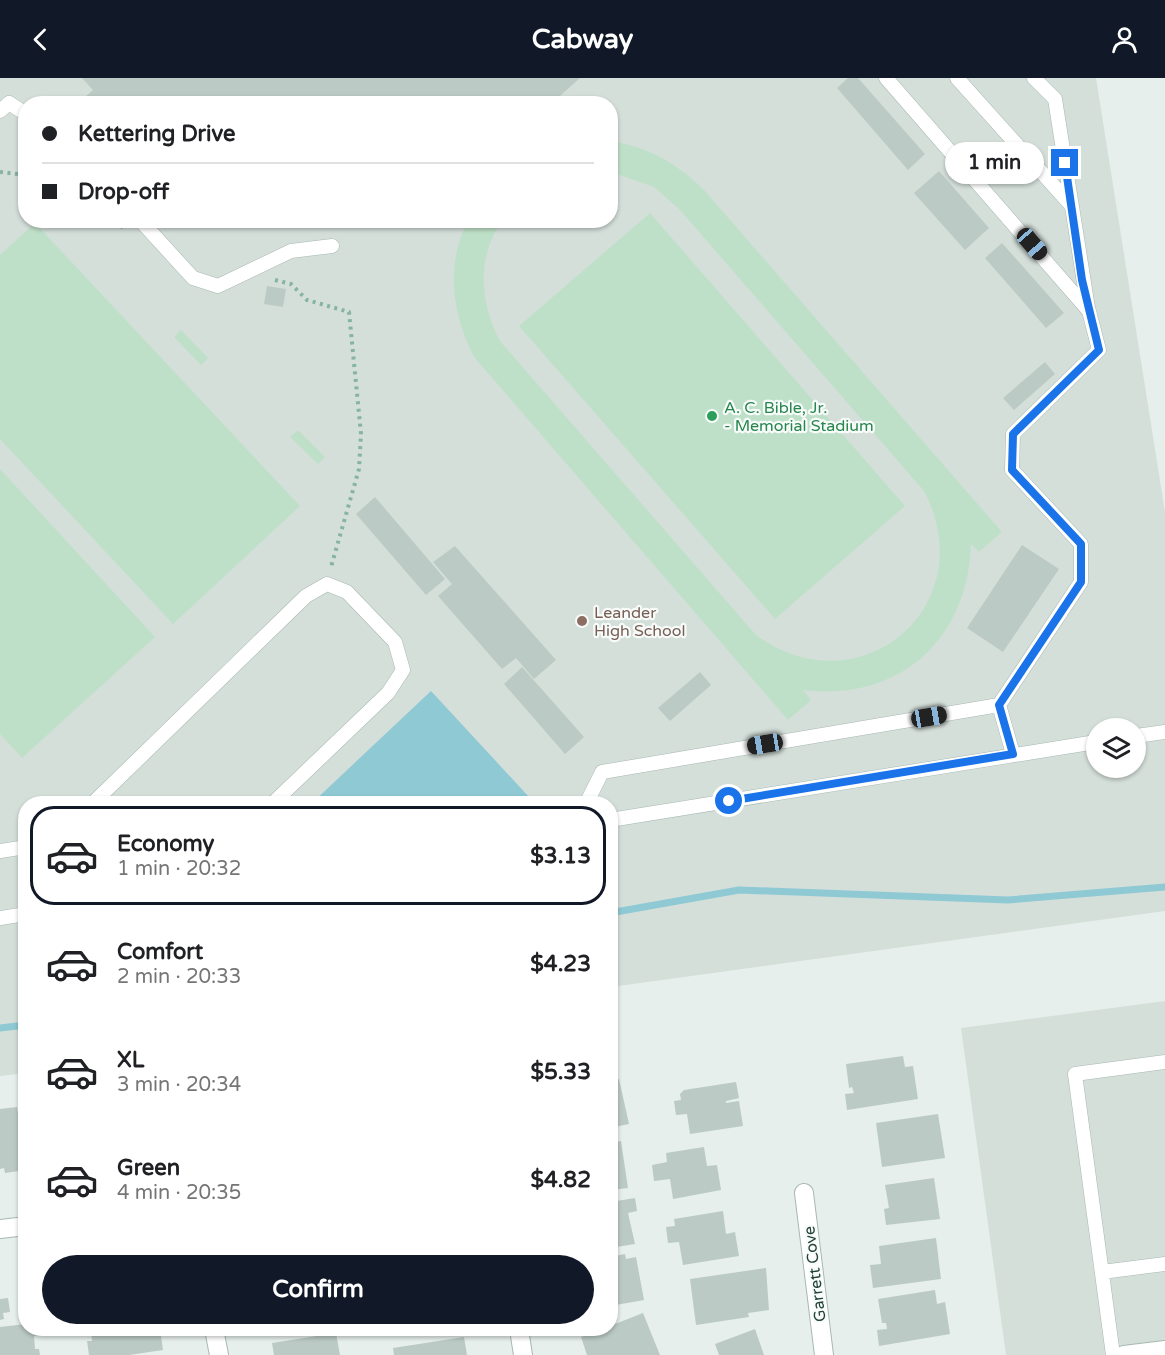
<!DOCTYPE html>
<html lang="en">
<head>
<meta charset="utf-8">
<style>
  body { margin:0; font-family:"Varela Round",sans-serif; background:#f2f2f2; color:#202124; height:100vh; display:flex; flex-direction:column; font-size:22px; white-space:nowrap }
  * { box-sizing:border-box; margin:0 }
  p { font-size:20px; color:#757577 }
  .icon { flex:none; width:33px; height:33px; fill:none; stroke:currentColor; stroke-width:2; stroke-linecap:round; stroke-linejoin:round }
  .map { position:relative; flex:1; overflow:hidden }
  .side { position:absolute; left:18px; top:718px; width:600px; height:540px; display:flex; flex-direction:column; background:#fff; border-radius:24px; box-shadow:0 2px 4px #0004 }
  .side>* { flex:none }
  .guide { position:absolute; left:18px; top:18px; width:600px; height:132px; border-radius:24px; box-shadow:0 2px 4px #0004; display:grid; align-content:center; height:132px; padding:0 24px; background:#fff }
  .buttons { position:absolute; left:1086px; top:640px; display:grid; gap:12px }
  .buttons a { display:grid; place-items:center; width:60px; height:60px; border-radius:50%; background:#fff; box-shadow:0 2px 4px #0004; font-size:30px }
  .end { position:absolute; width:27px; height:27px; margin:-14px; border:8px solid #1a73e8; background:#fff; box-shadow:0 0 0 3px #fff }
  .from { border-radius:50% }
  .bubble { position:absolute; height:42px; border-radius:21px; background:#fff; box-shadow:0 2px 4px #0004; font-size:20px; font-weight:700; line-height:42px; text-align:center }
  .car { position:absolute; width:18px; height:36px; margin:-18px -9px; border-radius:8px; box-shadow:0 0 4px 2px #0007; background:linear-gradient(#222 24%,#8ab4d8 0 40%,#222 0 76%,#8ab4d8 0 86%,#222 0) }
  .guide b { display:flex; align-items:center; gap:21px; height:57px; font-size:22px }
  .guide b+b { border-top:2px solid #e0e0e0 }
  .guide i { width:15px; height:15px; background:#202124 }
  ul { padding:10px 0 0; list-style:none }
  li { display:flex; align-items:center; gap:18px; height:99px; margin:0 12px 9px; padding:0 12px; border:3px solid transparent; border-radius:24px }
  li div { flex:1 }
  li b { display:block; font-size:22px }
  li em { font-style:normal; font-weight:700 }
  li.active { border-color:#111827 }
  li>.icon { width:54px; height:54px; stroke-width:1.5 }
  .button { display:flex; gap:12px; margin-top:auto; padding:12px 24px }
  .button a { flex:1; height:69px; border-radius:36px; background:#111827; color:#fff; font-size:24px; font-weight:700; line-height:69px; text-align:center }
  header { display:flex; justify-content:space-between; align-items:center; height:78px; padding:0 24px; background:#111827; color:#fff; font-size:27px; font-weight:700 }
  .map>svg:first-child { display:block }
  .built { fill:#d4dfda; fill-rule:evenodd }
  .green { fill:#bfe0c8 }
  .water { fill:#8ec9d4 }
  .lines { fill:none; stroke-linecap:round; stroke-linejoin:round }
  .stream { stroke:#8ec9d4; stroke-width:7 }
  .building { fill:#bbcac4 }
  .lane-casing { stroke:#a8b8b2; stroke-width:15 }
  .street-casing { stroke:#a8b8b2; stroke-width:20 }
  .path { stroke:#86b3a5; stroke-width:4; stroke-dasharray:3 4.5; stroke-linecap:butt }
  .lane { stroke:#fff; stroke-width:14 }
  .street { stroke:#fff; stroke-width:18 }
  .route { stroke:#1a73e8; stroke-width:8 }
  .leisure-dot { fill:#2e9e5b; stroke:#f7fbf9; stroke-width:2 }
  .education-dot { fill:#8d6e63; stroke:#f7fbf9; stroke-width:2 }
  .labels { text-anchor:middle; stroke-width:4.5; stroke-linejoin:round; paint-order:stroke }
  .leisure-label { font-size:16px; fill:#27864d; stroke:#f7fbf9; text-anchor:start }
  .education-label { font-size:16px; fill:#785e54; stroke:#f7fbf9; text-anchor:start }
  .street-label { font-size:16px; fill:#24423a; stroke:#f7fbf9 }
</style>
</head>
<body>
<header><svg class="icon" aria-label="back" viewBox="0 0 24 24"><path d="M15 5l-7 7 7 7"/></svg>Cabway<svg class="icon" aria-label="person" viewBox="0 0 24 24"><circle cx="12" cy="8" r="4"/><path d="M4 21q1-7 8-7t8 7"/></svg></header>
<div class="map">
<svg width="1165" height="1277" viewBox="0 0 1165 1277">
  <rect width="100%" height="100%" fill="#e6efeb"/>
  <path class="built" d="M0,0H1096L1165,434V833L611,909L610,726H26L25,995L0,998ZM26,26H610V142H26ZM1096,651H1136V690H1096Z
    M1165,923V1277H1006L961,950Z"/>
  <path class="green" d="M611,63C648,69 677,85 704,112L1002,454L979,474L971,466C968,562 899,624 803,612L811,622L788,642L474,279C452,236 445,187 468,143H502C476,180 480,225 500,263L756,557C860,633 984,528 924,413L680,132L654,109L611,94Z
    M650,135L905,428L775,541L519,248Z
    M35,145L300,428L173,546L0,361V177Z
    M181,252L208,280L201,287L174,259Z
    M298,352L325,379L318,386L290,359Z
    M0,391L155,559L22,680L0,656Z"/>
  <path class="water" d="M431,613L530,720L494,726H311Z"/>
  <g class="lines">
    <path class="stream" d="M610,835L739,812L1008,822L1165,809
      M0,950L26,947"/>
  </g>
  <path class="building" d="M82,0H580L551,26H77L93,12Z
    M848,0H858L925,76L908,92L837,10Z
    M939,93L989,150L965,172L914,115Z
    M1002,165L1064,235L1046,250L985,180Z
    M267,208L286,211L283,229L264,226Z
    M1045,284L1055,296L1014,332L1003,320Z
    M375,419L445,501L426,517L356,436Z
    M1022,467L1059,491L1003,574L967,550Z
    M455,468L556,582L534,601L516,580L502,591L438,518L452,506L433,484Z
    M522,589L584,659L565,676L504,606Z
    M700,594L711,607L670,643L658,630Z
    M903,978L905,989L913,988L918,1021L847,1032L845,1016L854,1015L852,1009L849,1010L846,986Z
    M619,1001L629,1046L610,1050V1003Z
    M736,1004L739,1020L726,1023V1025L739,1023L743,1048L690,1056L687,1036L676,1037L674,1023L681,1022L680,1016L684,1012Z
    M17,1029L26,1092L5,1095L4,1090L0,1091V1031Z
    M938,1036L945,1080L882,1089L876,1045Z
    M621,1063L628,1110L610,1112V1065Z
    M704,1069L707,1088L717,1087L721,1112L673,1121L670,1101L654,1103L652,1087L667,1084L666,1075Z
    M934,1100L940,1141L886,1147L884,1131L889,1130L885,1107Z
    M635,1120L637,1133L628,1135L635,1166L610,1170V1124Z
    M723,1133L726,1156L735,1154L739,1178L683,1187L679,1164L668,1165L666,1149L675,1148L674,1141Z
    M936,1160L941,1201L873,1210L870,1187L881,1186L879,1168Z
    M625,1176L626,1181L636,1179L644,1222L610,1228V1179Z
    M766,1190L769,1232L748,1235L749,1239L696,1247L690,1201Z
    M935,1212L937,1226L945,1224L950,1256L879,1268L877,1252L887,1251L886,1245H882L878,1221Z
    M8,1220L10,1234L3,1235L4,1241L0,1242V1221Z
    M643,1235L660,1277H587L581,1259L602,1251H610V1248Z
    M26,1246V1251H42L43,1257L34,1258L35,1271H39L40,1277H0V1249Z
    M79,1251H160L163,1272L129,1277H89L87,1263H92L91,1253L80,1255Z
    M755,1251L764,1277H719L715,1266Z
    M336,1255L340,1277H274L272,1265Z
    M464,1259L467,1277H394L393,1270Z"/>
  <g class="lines">
    <defs>
      <path id="lane" d="M957,0L1071,127
        M1034,0L1055,21L1088,230
        M0,33L9,25L26,36
        M140,142L193,200L218,208L291,173L332,168
        M999,627L1013,676
        M1136,658L1165,654
        M92,726L306,518L327,506L347,514L395,564L403,592L388,615L272,726
        M586,726L602,694L999,627L1081,504V466L1012,392L1013,356L1099,272L1089,233L886,0
        M610,742L1096,664
        M0,773L26,769
        M0,840L26,836
        M1102,1194L1165,1186
        M1113,1277L1075,996L1165,984"/>
      <path id="street" d="M804,1115L824,1277
        M0,1151L26,1148
        M214,1251L219,1277
        M519,1251L523,1277
        M1124,1277L1165,1272"/>
    </defs>
    <use href="#lane" class="lane-casing"/>
    <use href="#street" class="street-casing"/>
    <path class="path" d="M0,94L26,97
      M116,142L124,151
      M275,202L291,206L307,222L349,234L361,356L359,391L331,489"/>
    <use href="#lane" class="lane"/>
    <use href="#street" class="street"/>
  </g>
  <g class="lines">
    <path class="route" d="M729,723L1013,676L999,627L1081,504V466L1012,392L1013,356L1099,272L1082,202L1065,85"/>
  </g>
  <circle class="leisure-dot" cx="712" cy="338" r="6"/>
  <circle class="education-dot" cx="582" cy="543" r="6"/>
  <g class="labels">
    <g class="leisure-label">
      <text x="724" y="335">A. C. Bible, Jr.<tspan x="724" dy="18">- Memorial Stadium</tspan></text>
    </g>
    <g class="education-label">
      <text x="594" y="540">Leander<tspan x="594" dy="18">High School</tspan></text>
    </g>
    <g class="street-label">
      <text transform="translate(814 1196) rotate(-97)" y="6">Garrett Cove</text>
    </g>
  </g>
</svg>
<div class="buttons">
<a><svg class="icon" aria-label="layers" viewBox="0 0 24 24"><path d="M12 4l9 5-9 5-9-5zM3 14l9 5 9-5"/></svg></a>
</div>
<i class="end from" style="left:729px;top:723px"></i>
<i class="end" style="left:1065px;top:85px"></i>
<div class="bubble" style="left:945px;top:64px;width:99px">1 min</div>
<i class="car" style="left:1032px;top:166px;rotate:139deg"></i>
<i class="car" style="left:929px;top:639px;rotate:80deg"></i>
<i class="car" style="left:765px;top:666px;rotate:261deg"></i>
<div class="guide">
<b><i class="from"></i>Kettering Drive</b>
<b><i></i>Drop-off</b>
</div>
<section class="side">
<ul>
<li class="active"><svg class="icon" aria-label="car" viewBox="0 0 24 24"><path d="M5 17H2v-5l4-1 3-4h7l3 4 3 1v5h-3M9 17h6M6 11h13"/><circle cx="7" cy="17" r="2"/><circle cx="17" cy="17" r="2"/></svg><div><b>Economy</b><p>1 min · 20:32</p></div><em>$3.13</em></li>
<li><svg class="icon" aria-label="car" viewBox="0 0 24 24"><path d="M5 17H2v-5l4-1 3-4h7l3 4 3 1v5h-3M9 17h6M6 11h13"/><circle cx="7" cy="17" r="2"/><circle cx="17" cy="17" r="2"/></svg><div><b>Comfort</b><p>2 min · 20:33</p></div><em>$4.23</em></li>
<li><svg class="icon" aria-label="car" viewBox="0 0 24 24"><path d="M5 17H2v-5l4-1 3-4h7l3 4 3 1v5h-3M9 17h6M6 11h13"/><circle cx="7" cy="17" r="2"/><circle cx="17" cy="17" r="2"/></svg><div><b>XL</b><p>3 min · 20:34</p></div><em>$5.33</em></li>
<li><svg class="icon" aria-label="car" viewBox="0 0 24 24"><path d="M5 17H2v-5l4-1 3-4h7l3 4 3 1v5h-3M9 17h6M6 11h13"/><circle cx="7" cy="17" r="2"/><circle cx="17" cy="17" r="2"/></svg><div><b>Green</b><p>4 min · 20:35</p></div><em>$4.82</em></li>
</ul>
<div class="button"><a>Confirm</a></div>
</section>
</div>
</body>
</html>
